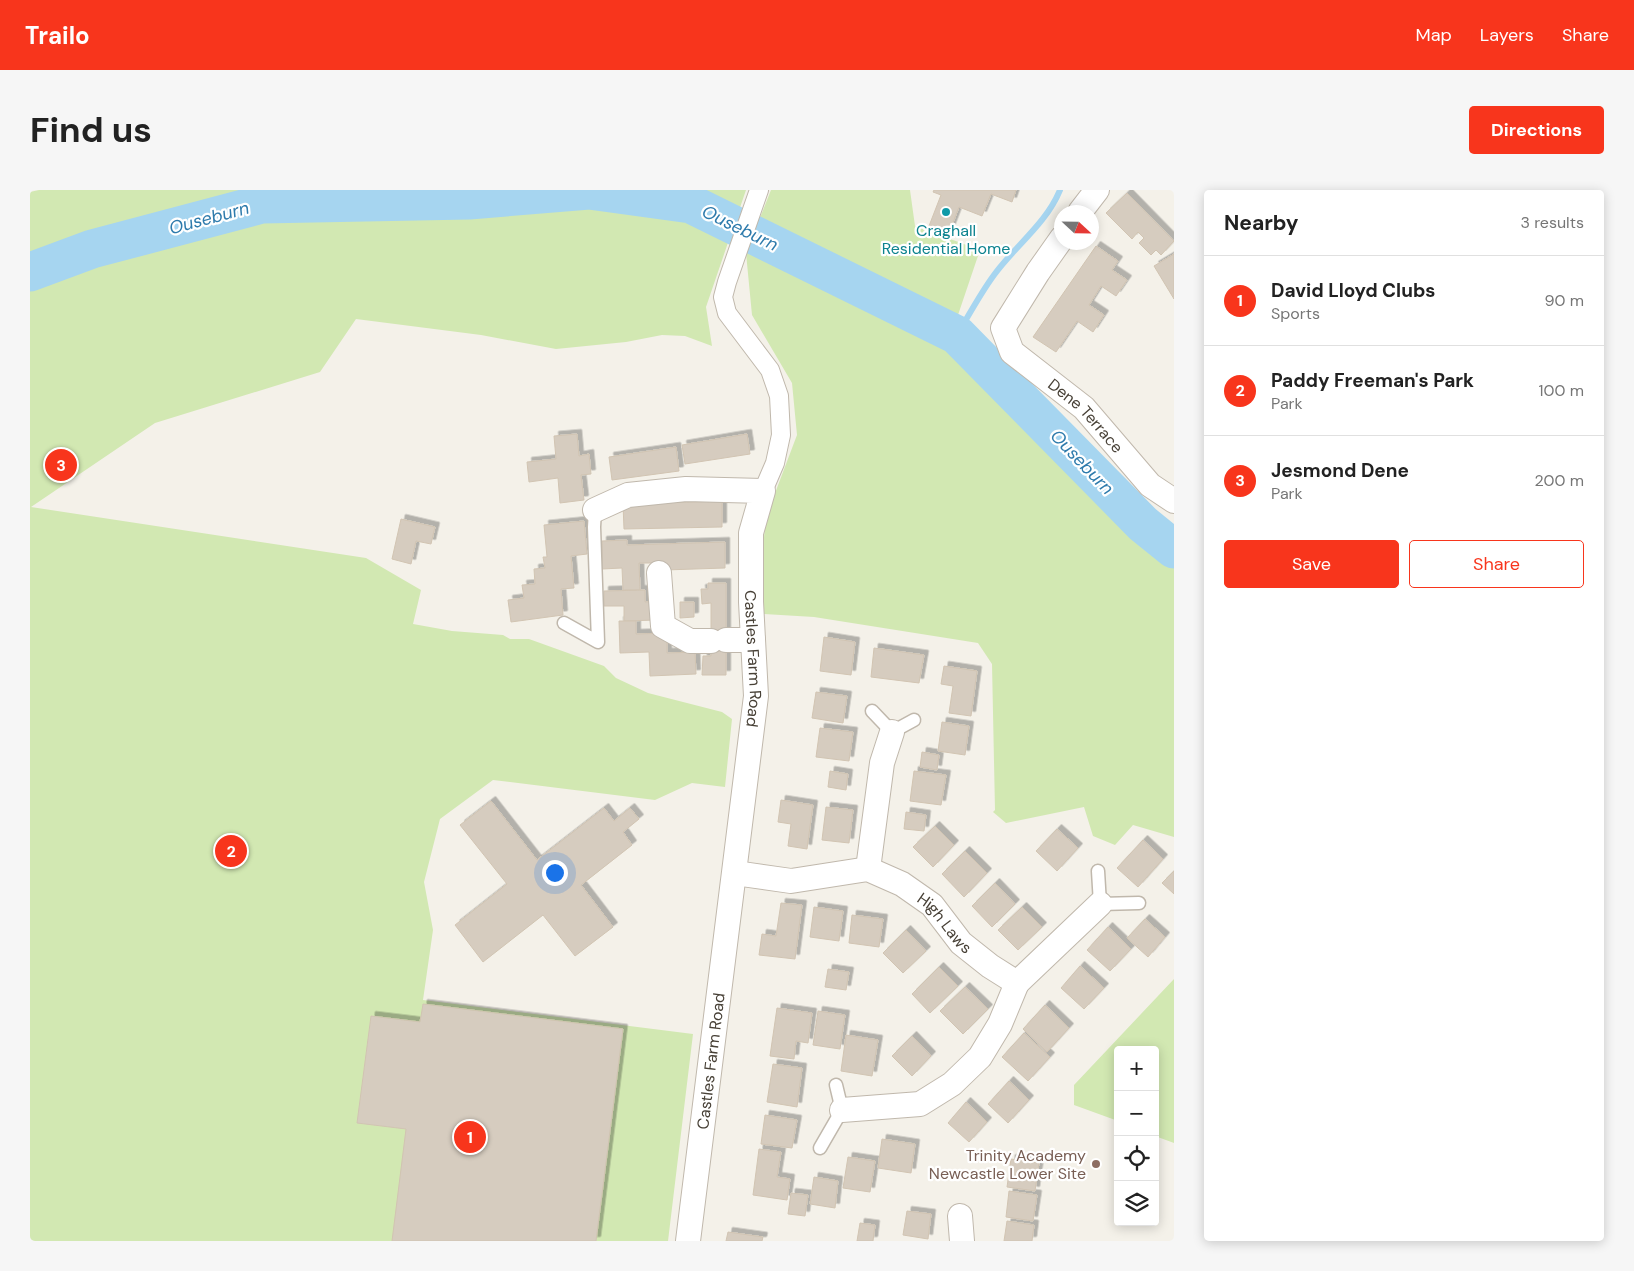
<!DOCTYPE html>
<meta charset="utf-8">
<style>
:root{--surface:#fff;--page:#f6f6f6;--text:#222;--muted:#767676;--line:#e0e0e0;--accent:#f8351c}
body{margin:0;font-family:"DM Sans",sans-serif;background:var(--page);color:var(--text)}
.controls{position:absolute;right:15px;bottom:15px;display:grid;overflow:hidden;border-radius:5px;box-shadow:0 2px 12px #0003}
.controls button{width:45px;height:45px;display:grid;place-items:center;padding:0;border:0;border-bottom:1px solid var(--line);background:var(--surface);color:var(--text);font:25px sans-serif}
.compass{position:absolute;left:1024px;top:15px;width:45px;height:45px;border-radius:50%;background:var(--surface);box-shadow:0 2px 12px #0003;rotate:112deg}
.you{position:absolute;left:524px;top:682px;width:18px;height:18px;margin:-12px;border:4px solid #fff;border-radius:50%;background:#1a73e8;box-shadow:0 0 0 8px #1a73e833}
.badge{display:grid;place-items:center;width:32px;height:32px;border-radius:50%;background:var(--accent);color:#fff;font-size:16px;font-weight:700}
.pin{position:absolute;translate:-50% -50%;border:2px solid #fff;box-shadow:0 1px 5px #0006}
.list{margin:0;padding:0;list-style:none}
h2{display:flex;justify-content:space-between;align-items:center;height:65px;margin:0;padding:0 20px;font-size:21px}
h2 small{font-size:16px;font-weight:400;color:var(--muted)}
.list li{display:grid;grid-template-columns:32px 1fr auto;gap:15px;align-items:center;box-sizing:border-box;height:90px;padding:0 20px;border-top:1px solid var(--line)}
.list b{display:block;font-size:19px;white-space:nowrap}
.list p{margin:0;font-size:16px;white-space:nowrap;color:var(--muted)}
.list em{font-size:16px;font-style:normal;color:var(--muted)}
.actions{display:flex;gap:10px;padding:15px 20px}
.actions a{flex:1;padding:11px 0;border:1px solid var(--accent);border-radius:5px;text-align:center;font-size:18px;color:var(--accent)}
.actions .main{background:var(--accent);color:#fff}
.icon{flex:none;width:28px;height:28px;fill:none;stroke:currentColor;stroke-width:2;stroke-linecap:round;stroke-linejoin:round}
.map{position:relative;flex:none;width:1144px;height:1051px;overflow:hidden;border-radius:5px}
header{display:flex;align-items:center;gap:30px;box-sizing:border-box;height:70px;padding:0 25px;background:var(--accent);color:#fff}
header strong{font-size:24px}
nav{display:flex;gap:28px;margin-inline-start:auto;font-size:18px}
.intro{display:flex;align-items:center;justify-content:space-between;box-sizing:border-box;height:120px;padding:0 30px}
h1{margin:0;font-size:35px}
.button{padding:12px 22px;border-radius:5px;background:var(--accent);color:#fff;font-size:18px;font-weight:700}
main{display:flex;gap:30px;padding:0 30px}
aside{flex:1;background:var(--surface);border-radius:5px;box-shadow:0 2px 12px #0003}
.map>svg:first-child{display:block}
.green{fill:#d2e8b2}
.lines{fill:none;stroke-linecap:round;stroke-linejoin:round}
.stream{stroke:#a6d5f0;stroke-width:6}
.river{stroke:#a6d5f0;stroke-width:39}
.building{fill:#d6ccbf;stroke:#d1c4b2;filter:url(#shadow)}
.service-casing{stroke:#c0b8ac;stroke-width:15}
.pedestrian-casing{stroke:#c0b8ac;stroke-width:20}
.minor-casing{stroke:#c0b8ac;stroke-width:26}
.service{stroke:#fff;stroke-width:12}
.pedestrian{stroke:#fff;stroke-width:18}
.minor{stroke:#fff;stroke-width:24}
.culture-dot{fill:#0f9aa8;stroke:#fff;stroke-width:2}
.education-dot{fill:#8d6e63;stroke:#fff;stroke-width:2}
.labels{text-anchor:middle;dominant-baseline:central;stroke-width:4.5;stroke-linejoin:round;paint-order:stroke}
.culture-label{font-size:16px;fill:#0d838f;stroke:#fff}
.street-label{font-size:16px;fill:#484137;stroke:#fff}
.education-label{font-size:16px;fill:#785e54;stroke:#fff;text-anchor:end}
.water-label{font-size:18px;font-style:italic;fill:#2e7bac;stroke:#fff}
</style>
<header>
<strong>Trailo</strong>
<nav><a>Map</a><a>Layers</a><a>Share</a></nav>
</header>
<div class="intro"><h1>Find us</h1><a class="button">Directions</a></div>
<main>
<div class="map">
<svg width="1144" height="1051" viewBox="0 0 1144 1051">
<defs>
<filter id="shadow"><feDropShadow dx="4.5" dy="-4.5" stdDeviation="0" flood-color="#0004"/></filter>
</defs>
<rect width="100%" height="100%" fill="#f4f1e9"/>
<g class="green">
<polygon points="9,0 716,0 676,117 682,156 655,146 632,145 596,152 526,159 451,145 326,129 290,182 125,233 1,317 336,368 391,400 383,434 422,441 473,445 480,449 499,449 574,476 586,488 618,503 692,522 702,529 695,597 662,593 625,610 463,590 410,629 394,692 403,740 393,810 663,844 638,1051 0,1051 0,2"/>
<polygon points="741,0 880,0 885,36 950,60 928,125 1039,245 1125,329 1144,340 1144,647 1103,635 1085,655 1063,646 1054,617 976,633 963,622 965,620 962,474 948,453 784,427 734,424 731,377 736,327 767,245 762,193 722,125 716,63"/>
<polygon points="1144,789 1144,953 1125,946 1125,860 1088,860 1088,931 1044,915 1044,895"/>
</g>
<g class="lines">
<path class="stream" d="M927 145C939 125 950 104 964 85 985 56 1016 34 1030 0"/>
<polyline class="river" points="0,82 62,59 232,14 439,10 559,0 661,14 927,145 1113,334 1144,359"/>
</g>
<g class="building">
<polygon points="904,0 986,0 982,12 961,4 952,26 929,17 919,43 899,36 911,5 903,2"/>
<polygon points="1097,3 1144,51 1131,65 1126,60 1121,65 1109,53 1114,48 1108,42 1102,49 1076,23"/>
<polygon points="1066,56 1088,71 1082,80 1097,90 1086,106 1071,96 1059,115 1074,125 1063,142 1047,131 1026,162 1003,147"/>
<polygon points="1144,64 1144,109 1124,76"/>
<polygon points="547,244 549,266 559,264 561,284 551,285 554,310 530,313 528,288 499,292 497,272 526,269 524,246"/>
<polygon points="717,244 720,264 655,274 652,255"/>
<polygon points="646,257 649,281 582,290 579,267"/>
<polygon points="692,311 692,337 594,339 593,314"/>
<polygon points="371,329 405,337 401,354 386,351 381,374 362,369"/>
<polygon points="554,331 557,364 541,366 544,398 531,399 533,425 481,432 478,410 494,408 492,395 505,394 504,379 515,378 513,367 517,367 514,335"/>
<polygon points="597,350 597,355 695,352 695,378 635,380 635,373 609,373 610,400 593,400 592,378 572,379 572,351"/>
<polygon points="678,393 696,393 696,485 672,485 673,466 681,466 681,413 672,414 671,399 678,399"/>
<polygon points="615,400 615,412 626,411 626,430 594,431 594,416 574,416 574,401"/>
<polygon points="650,412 664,412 664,427 650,428"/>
<polygon points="589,431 606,431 606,444 637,443 637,463 665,462 666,484 620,486 619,462 590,463"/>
<polygon points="794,447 825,452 821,485 790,481"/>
<polygon points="844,458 894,465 889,493 841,487"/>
<polygon points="914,476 947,481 941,526 919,523 923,496 911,494"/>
<polygon points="786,502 817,506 813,533 782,528"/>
<polygon points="912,532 939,536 935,565 908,561"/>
<polygon points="790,538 823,542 819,571 786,567"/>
<polygon points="892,562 909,565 907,580 890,577"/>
<polygon points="800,581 818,584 816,600 798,597"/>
<polygon points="884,581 916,585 911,615 880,611"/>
<polygon points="751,610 783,615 777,659 758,656 761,634 748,632"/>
<polygon points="461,611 507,670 574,618 584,631 600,618 609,629 593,642 602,655 551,695 583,737 545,766 513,725 453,772 425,735 477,694 430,635"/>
<polygon points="796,617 823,620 819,653 792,650"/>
<polygon points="876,622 896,625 894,641 874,639"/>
<polygon points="905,636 924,655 903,677 883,657"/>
<polygon points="1027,639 1048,658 1027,681 1006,661"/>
<polygon points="1113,650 1133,669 1108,697 1087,678"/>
<polygon points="935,661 957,683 934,707 912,684"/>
<polygon points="1144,681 1144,704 1132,693"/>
<polygon points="965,693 985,714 962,737 942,716"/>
<polygon points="751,713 772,715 765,769 729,765 732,744 746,746"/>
<polygon points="784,717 813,721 809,751 780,747"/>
<polygon points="992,717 1012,737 988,760 968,740"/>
<polygon points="822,725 853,729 849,757 819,753"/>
<polygon points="1115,729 1135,747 1118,767 1097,748"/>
<polygon points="1078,737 1101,759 1080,781 1057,760"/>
<polygon points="876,740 896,761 873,783 853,763"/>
<polygon points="1050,776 1074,798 1054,819 1031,798"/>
<polygon points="909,777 928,796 900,823 882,804"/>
<polygon points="798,779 819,782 816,800 795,797"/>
<polygon points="935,797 958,819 933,844 910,821"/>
<polygon points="393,814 593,839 566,1051 362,1051 376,939 327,933 341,826 390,832"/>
<polygon points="1015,815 1039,838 1017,862 993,839"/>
<polygon points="747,818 782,823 778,853 766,851 764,869 740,866"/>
<polygon points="788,821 815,825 810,859 783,855"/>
<polygon points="994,843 1020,867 998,891 972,867"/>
<polygon points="816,845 848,850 842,886 811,881"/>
<polygon points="882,846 901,866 882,886 862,866"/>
<polygon points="743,874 772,878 767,917 737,912"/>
<polygon points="979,891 999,910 978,933 958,914"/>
<polygon points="936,912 957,932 939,952 918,933"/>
<polygon points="735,925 767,930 762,958 731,954"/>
<polygon points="852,949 885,954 881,983 848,978"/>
<polygon points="729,959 751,962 747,987 760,989 757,1010 723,1005"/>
<polygon points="818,967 845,971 840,1002 813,998"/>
<polygon points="981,969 1009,973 1005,1001 977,997"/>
<polygon points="784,987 808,991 805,1018 780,1014"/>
<polygon points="979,1001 1007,1005 1003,1031 976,1027"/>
<polygon points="761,1003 778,1005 775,1026 758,1024"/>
<polygon points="877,1021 901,1024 898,1049 873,1045"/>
<polygon points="977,1031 1004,1035 1002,1051 974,1051"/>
<polygon points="830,1033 845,1035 843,1051 827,1051"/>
<polygon points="698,1042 733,1047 732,1051 696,1051"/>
</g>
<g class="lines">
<defs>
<g id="service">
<polyline points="534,433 568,452 564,337 565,320"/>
<polyline points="842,521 862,542 884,530"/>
<polyline points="1068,681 1070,714 1109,713"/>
<polyline points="790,958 812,920 806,895"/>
</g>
<polyline id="pedestrian" points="729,0 697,92 693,107 697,123 740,180 749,206 751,245 745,273 733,301"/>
<g id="minor">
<polyline points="1050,22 1067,0"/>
<path id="s1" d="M1032 48 1008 82 973 138 982 162 1054 218 1120 295 1144 311"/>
<path id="s2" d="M565 320 598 305 656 299 733 301 721 343V412L726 506 658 1051"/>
<polyline points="629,383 633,436 660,451 681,451"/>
<polyline points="696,450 723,450"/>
<polyline points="838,679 852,573 862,542"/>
<path id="s3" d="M705 683 761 691 838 679 872 694 902 715 931 753 960 776 987 793 970 834 950 867 922 894 890 914 812 920"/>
<polyline points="987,793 1070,714"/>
<polyline points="930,1026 932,1051"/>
</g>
</defs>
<use href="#service" class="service-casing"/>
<use href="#pedestrian" class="pedestrian-casing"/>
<use href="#minor" class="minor-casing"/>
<use href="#service" class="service"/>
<use href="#pedestrian" class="pedestrian"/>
<use href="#minor" class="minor"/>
</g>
<circle class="culture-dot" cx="916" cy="22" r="5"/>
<circle class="education-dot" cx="1066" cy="974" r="5"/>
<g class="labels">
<g class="culture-label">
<text x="916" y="40">Craghall<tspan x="916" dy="18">Residential Home</tspan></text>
</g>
<g class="street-label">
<text stroke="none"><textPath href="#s1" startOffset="231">Dene Terrace</textPath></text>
<text stroke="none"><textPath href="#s2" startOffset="341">Castles Farm Road</textPath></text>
<text stroke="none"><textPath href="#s3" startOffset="230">High Laws</textPath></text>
<text transform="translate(681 871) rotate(-83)">Castles Farm Road</text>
</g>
<g class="education-label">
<text x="1056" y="965">Trinity Academy<tspan x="1056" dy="18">Newcastle Lower Site</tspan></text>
</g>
<g class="water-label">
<text transform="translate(179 28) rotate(-15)">Ouseburn</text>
<text transform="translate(710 38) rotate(26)">Ouseburn</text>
<text transform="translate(1052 272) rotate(46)">Ouseburn</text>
</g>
</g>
</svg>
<div class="controls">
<button>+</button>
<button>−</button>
<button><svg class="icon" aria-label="locate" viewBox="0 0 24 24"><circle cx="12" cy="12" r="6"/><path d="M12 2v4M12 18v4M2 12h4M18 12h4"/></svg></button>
<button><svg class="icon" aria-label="layers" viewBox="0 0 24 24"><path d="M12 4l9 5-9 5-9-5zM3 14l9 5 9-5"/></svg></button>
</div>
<svg class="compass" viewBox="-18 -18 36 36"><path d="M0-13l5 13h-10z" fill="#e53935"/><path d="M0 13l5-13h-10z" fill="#767676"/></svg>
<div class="you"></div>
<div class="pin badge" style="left:440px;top:947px">1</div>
<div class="pin badge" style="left:201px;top:661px">2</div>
<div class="pin badge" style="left:31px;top:275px">3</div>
</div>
<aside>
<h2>Nearby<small>3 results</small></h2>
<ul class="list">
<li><span class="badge">1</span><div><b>David Lloyd Clubs</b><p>Sports</p></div><em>90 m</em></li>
<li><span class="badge">2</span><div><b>Paddy Freeman's Park</b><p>Park</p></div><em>100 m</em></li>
<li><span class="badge">3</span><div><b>Jesmond Dene</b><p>Park</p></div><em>200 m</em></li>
</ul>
<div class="actions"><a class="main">Save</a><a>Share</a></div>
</aside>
</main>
